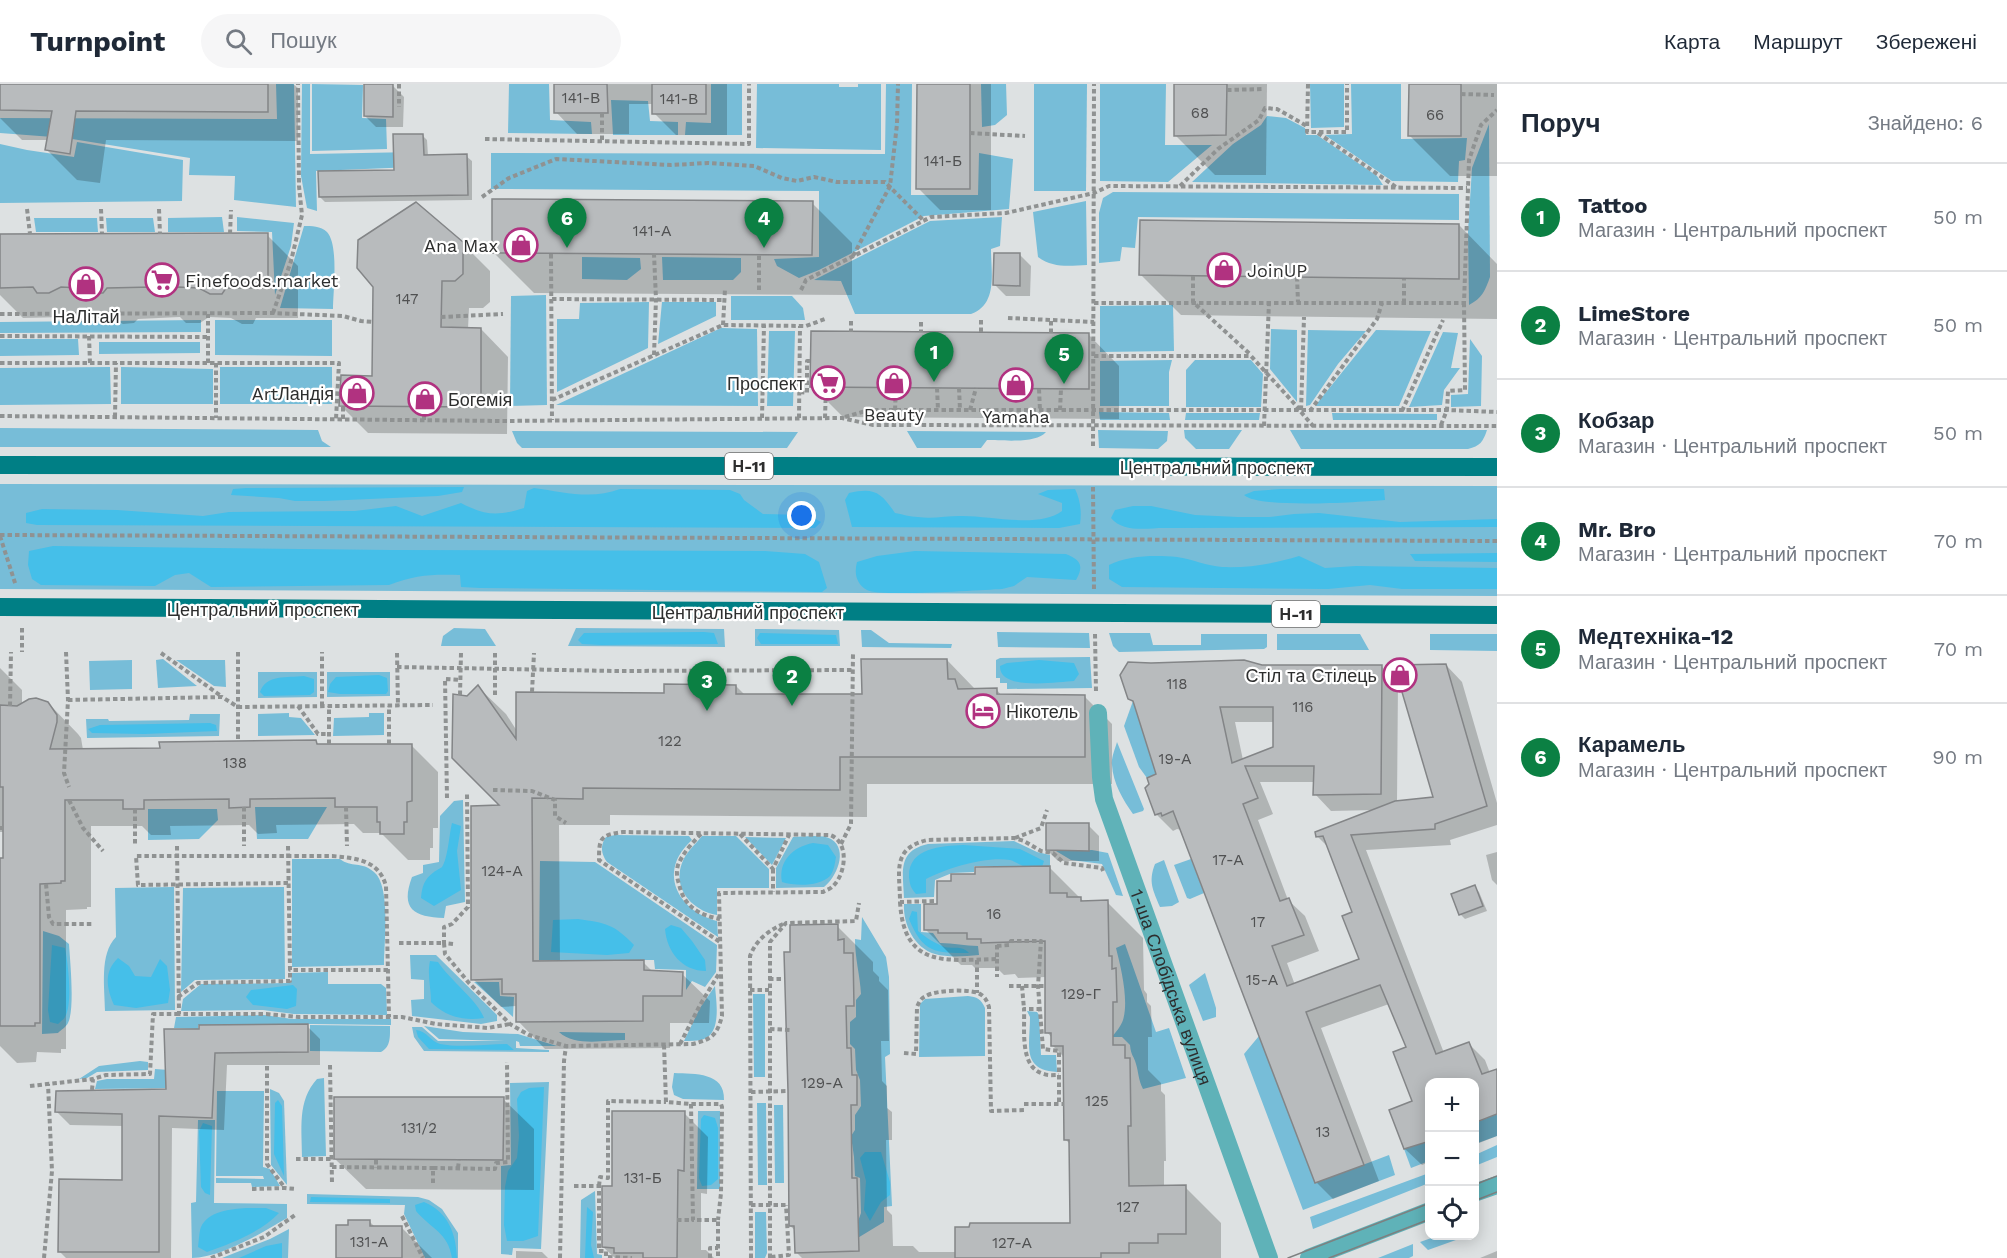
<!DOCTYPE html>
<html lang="uk">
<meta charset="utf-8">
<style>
:root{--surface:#fff;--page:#f6f6f7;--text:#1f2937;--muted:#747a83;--line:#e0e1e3;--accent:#0b8043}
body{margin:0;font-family:"Work Sans",sans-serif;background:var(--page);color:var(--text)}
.controls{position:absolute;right:18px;bottom:18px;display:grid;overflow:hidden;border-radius:12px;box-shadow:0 3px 15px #0003}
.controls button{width:54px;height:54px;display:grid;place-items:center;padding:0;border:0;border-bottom:2px solid var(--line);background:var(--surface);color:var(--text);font:30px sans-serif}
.you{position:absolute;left:802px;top:432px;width:21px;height:21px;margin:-15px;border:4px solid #fff;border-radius:50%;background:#1a73e8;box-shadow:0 0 0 9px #1a73e833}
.badge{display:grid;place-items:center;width:39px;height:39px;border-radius:50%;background:var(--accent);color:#fff;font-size:20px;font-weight:700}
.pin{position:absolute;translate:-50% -50px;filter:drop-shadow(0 2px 3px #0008)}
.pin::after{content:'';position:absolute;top:32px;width:21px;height:18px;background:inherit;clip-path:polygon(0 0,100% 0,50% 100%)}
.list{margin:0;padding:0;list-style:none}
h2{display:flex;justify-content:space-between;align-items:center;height:78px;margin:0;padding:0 24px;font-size:26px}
h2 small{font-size:20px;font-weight:400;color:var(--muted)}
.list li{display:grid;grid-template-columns:39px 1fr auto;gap:18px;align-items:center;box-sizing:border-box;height:108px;padding:0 24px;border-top:2px solid var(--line)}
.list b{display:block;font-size:22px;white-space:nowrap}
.list p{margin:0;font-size:20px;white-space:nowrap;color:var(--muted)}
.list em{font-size:20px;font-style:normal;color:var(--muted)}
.icon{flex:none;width:33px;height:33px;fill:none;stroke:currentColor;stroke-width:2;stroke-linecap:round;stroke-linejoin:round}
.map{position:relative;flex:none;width:1497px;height:1174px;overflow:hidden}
header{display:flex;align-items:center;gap:36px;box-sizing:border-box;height:84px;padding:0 30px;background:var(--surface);border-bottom:2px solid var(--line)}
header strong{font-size:28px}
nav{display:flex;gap:33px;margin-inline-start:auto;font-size:21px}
.search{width:420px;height:54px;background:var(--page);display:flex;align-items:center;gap:15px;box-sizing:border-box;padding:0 21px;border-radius:33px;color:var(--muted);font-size:22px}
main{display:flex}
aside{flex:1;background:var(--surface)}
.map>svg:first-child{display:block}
.green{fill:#77bdd8}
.forest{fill:#45bfe9}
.shadow{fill:#0003;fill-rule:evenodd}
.building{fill:#b8bbbd;stroke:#838587;stroke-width:1.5;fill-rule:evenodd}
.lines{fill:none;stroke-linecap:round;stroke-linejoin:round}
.path{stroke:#8f9292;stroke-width:4;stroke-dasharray:4.5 3;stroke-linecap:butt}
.minor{stroke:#5fb2b8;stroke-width:18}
.major{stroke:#007f85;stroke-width:18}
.tram{stroke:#7d8080;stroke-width:1.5}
.labels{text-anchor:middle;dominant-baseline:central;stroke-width:4.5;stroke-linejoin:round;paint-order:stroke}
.number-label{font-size:15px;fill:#505152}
.shield{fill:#fff;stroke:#6c6d6d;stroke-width:1.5}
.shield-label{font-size:16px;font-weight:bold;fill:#2d2e2e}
.poi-label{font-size:18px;fill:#2d2e2e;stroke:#fff;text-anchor:end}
.street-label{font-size:18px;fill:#2d2e2e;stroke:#fff}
</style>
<header>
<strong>Turnpoint</strong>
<div class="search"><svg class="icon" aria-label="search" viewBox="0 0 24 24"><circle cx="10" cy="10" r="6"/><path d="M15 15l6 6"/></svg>Пошук</div>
<nav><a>Карта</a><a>Маршрут</a><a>Збережені</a></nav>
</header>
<main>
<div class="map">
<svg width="1497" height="1174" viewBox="0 0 1497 1174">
<rect width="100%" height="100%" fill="#dde1e2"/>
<g class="green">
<polygon points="276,0 294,0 296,123 234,116 235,92 189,91 190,74 66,54 0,49 0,34 277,35"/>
<polygon points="302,0 310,0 310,70 415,68 414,83 316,87 317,127 307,124 301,92"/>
<polygon points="312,0 363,1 362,34 386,35 387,65 312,67"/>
<polygon points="509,0 549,0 550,36 591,38 592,50 508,49"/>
<polygon points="711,0 742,0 742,51 685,51 686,38 711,39"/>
<polygon points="757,0 839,0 839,3 858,3 858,0 881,0 881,66 756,64"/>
<polygon points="886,0 912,0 911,111 978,111 979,69 1013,75 1009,125 924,132 819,186 799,194 777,182 774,175 819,173 819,107 491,105 491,69 885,70"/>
<polygon points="981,0 1006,0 1007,31 995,41 982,43"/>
<polygon points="1034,0 1087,0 1086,107 1034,107"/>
<polygon points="1100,0 1166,0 1165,61 1212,61 1168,98 1100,97"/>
<polygon points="1310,0 1344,0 1344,43 1311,44"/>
<polygon points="1351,0 1401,0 1401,55 1467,54 1465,76 1459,77 1458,98 1392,97 1325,51 1352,50"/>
<polygon points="611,16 648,17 650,37 678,38 678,51 613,51"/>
<polygon points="1267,32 1286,34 1305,44 1306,51 1317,51 1377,92 1383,101 1192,98 1233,60 1261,41"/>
<path d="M1489 40 1490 193C1485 207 1482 214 1469 221L1468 147 1472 84Z"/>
<polygon points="77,58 183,76 182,117 0,119 0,60 27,66 74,73"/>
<polygon points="1113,108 1459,110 1459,136 1138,133 1135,164 1122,163 1120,177 1099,179 1099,129 1103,114"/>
<path d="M1086 117 1087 181C1068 182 1053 184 1038 173L1033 128Z"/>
<polygon points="222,133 224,148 168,148 168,134"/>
<polygon points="237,133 294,139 291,162 275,211 272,148 237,147"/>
<path d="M1002 133 1000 162 991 165C991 189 998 220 971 230H855L841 197 814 196 930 137Z"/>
<polygon points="34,134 97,134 98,148 36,148"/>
<polygon points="106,134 153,134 155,148 107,148"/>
<path d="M304 142C311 142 321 142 327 148 339 161 333 208 333 225L280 224Z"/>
<polygon points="582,173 640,174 641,185 627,196 582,195"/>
<polygon points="662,173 741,174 741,188 733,196 663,196"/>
<polygon points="546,211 547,321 510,322 511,212"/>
<polygon points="731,212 792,212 803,224 805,236 731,236"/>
<polygon points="649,218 648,264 557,308 557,235 579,235 580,219"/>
<polygon points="662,218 716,218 716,232 658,260"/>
<polygon points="1173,221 1174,267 1100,268 1100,222"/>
<polygon points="201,236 201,248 0,249 0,238"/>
<polygon points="215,236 332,236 332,272 215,271"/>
<polygon points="721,244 757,245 758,322 556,321"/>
<polygon points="1271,245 1297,246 1297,318 1270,285"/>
<polygon points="1308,246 1366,247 1338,280 1310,321 1306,322"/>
<polygon points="1376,246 1431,247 1399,322 1315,322"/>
<polygon points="769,247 795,247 793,322 767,322"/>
<polygon points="1443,248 1458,249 1451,284 1460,284 1444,306 1442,321 1409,323"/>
<polygon points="0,255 78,255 79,271 0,272"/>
<polygon points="1470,255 1482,272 1481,322 1451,323 1451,311 1468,310"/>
<polygon points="99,258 200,258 200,269 99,270"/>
<polygon points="1172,276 1169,288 1169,322 1100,322 1100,277"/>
<polygon points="1195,276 1251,276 1263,290 1261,323 1186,323 1186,286"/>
<polygon points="110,283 111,320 0,321 0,284"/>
<polygon points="121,283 213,285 213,320 121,320"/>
<rect x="220" y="283" width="112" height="37"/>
<polygon points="1099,328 1169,329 1170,336 1100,336"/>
<polygon points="1186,329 1260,329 1259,336 1185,336"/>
<polygon points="1332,329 1437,330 1437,336 1333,336"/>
<polygon points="0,344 318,346 322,357 331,363 0,363"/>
<polygon points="1098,346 1168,347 1167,357 1158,365 1099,364"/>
<polygon points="1184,346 1242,346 1229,365 1196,365 1185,354"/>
<path d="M1290 346H1487C1483 358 1480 362 1468 365H1301Z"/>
<polygon points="512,347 798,348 787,364 522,364 517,359"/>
<path d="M907 347 1046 348C1036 360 1002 356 987 356L981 364H917Z"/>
<polygon points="0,400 1497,402 1497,512 0,505"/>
<polygon points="454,544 485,545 496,562 441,562 443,552"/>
<polygon points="576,544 724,545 725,563 568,562"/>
<polygon points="755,545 839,546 840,562 755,562"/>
<polygon points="861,546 871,546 889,559 952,560 951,564 862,563"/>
<polygon points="997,548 1089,549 1090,564 998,563"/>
<polygon points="1109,549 1150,549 1153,561 1201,561 1201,550 1267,550 1267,563 1264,565 1119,568 1113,562"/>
<polygon points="1277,550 1360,550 1369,566 1277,566"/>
<polygon points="1430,550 1497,550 1497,567 1430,566"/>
<polygon points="1090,573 1092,604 1007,605 1007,599 1000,599 1000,594 996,594 996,576 1000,574"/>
<polygon points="163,575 197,602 158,604 156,576"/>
<polygon points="132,576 132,605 90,606 89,577"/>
<polygon points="176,576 225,576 226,603 214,602"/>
<polygon points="258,588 317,588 317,613 258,614"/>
<polygon points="327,588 390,588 390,612 327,613"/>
<polygon points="1133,617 1157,689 1147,694 1139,683 1124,642"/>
<polygon points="289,629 289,633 301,634 315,651 258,652 258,630"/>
<polygon points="369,629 384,629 384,651 333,652 334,634 369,633"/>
<polygon points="190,630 220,630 219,652 87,654 86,635 108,635 109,637 189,636"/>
<path d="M1117 658 1144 725 1143 727 1133 730C1123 716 1113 699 1112 681 1111 674 1115 665 1117 658Z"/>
<path d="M463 716 465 818 446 822 444 834C414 833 400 825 412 793L423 789V781L439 778 440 732 454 717Z"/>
<polygon points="255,723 327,723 308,755 257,755"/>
<polygon points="148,725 217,725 218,736 199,755 148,756"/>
<path d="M615 751 689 752 692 756C657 787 677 826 717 837L718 853 607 778C601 770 600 761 606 753Z"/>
<path d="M702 752H736L769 785V804H717V831C693 827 672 805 682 779 686 768 695 761 702 752Z"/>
<polygon points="745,753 786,754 772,781"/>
<path d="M793 753C803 753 822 750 831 755 849 766 836 794 824 803L776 804V784Z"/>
<path d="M1014 757 1037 768 1050 771V792L1013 788 1012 782H974V788L952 789 935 796 934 813 904 814C903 788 897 767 928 760Z"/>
<polygon points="1092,766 1108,769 1123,812 1116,811 1102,780 1071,776 1056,767"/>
<path d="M292 775H340C351 784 362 777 374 788 391 802 384 859 384 881L292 883Z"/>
<polygon points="1191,775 1204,809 1190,815 1187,814 1174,781"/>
<path d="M1164 776 1179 818 1172 822 1160 823C1153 806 1148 798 1155 780Z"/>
<polygon points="540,777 595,778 717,861 716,888 705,903 692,897 686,906 686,886 655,885 654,876 539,876"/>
<path d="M174 803 175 926 105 927C105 905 99 870 116 853L115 804Z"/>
<polygon points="284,803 285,895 195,896 181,908 183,804"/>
<path d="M904 820H921V848L933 849 940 859C954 859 965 862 978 862L979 871C965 872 949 874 935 870 914 864 903 840 904 820Z"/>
<path d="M862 833 886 873 889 893 890 970 885 973 892 1122 884 1123V1138L856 1155 857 1140 861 1129 860 1094 855 1092 854 1073 851 1052 855 1046V1031L861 1022 860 996 856 986 855 965 850 960V938L856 933V916L861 910C860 891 855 875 855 855L861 856Z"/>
<path d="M43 847 59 852 69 860C70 876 75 925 68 939 66 943 61 946 58 949L42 950Z"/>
<path d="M1125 860 1156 948 1169 944 1186 994 1143 1005C1138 995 1139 990 1136 980 1134 972 1131 972 1130 961L1122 953H1112C1116 948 1121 942 1123 936 1129 916 1121 884 1116 864Z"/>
<polygon points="410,871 436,871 497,931 497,937 481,940 412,932 411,916 424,915 424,896 411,895"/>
<polygon points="328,888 328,900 381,900 386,904 387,931 294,930 263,926 181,927 183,915 201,900 291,899 292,889"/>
<polygon points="1205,889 1216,924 1216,933 1203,937 1189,901"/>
<polygon points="474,898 499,898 500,912 514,913 513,933"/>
<path d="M715 902C716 916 722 948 704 955 698 957 690 957 684 957L700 924Z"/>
<polygon points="753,910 765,910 765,993 754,993"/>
<path d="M968 912C977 913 981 915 985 924V972L919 973 920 920 925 915Z"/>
<path d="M1027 927 1037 928 1039 931 1041 971H1056L1057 988C1021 986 1030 961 1030 933Z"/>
<polygon points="264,931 292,935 391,935 391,941 312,940 198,941 198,945 174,944 176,933"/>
<path d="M310 941 390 942C390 952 391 963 381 968L310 967Z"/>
<polygon points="424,942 463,948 518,950 557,962 520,962 519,958 516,957 516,964 549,966 549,968 424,967 414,953 412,943 422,943 438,957 505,957 439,955"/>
<path d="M559 948 625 949V956C605 956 575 963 559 948Z"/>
<polygon points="1259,952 1315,1099 1389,1071 1395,1091 1303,1126 1244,970"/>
<polygon points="140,977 148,978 148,986 97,988 87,994 79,995 99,982"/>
<polygon points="155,985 197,988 178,1004 95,1005 97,997 107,995 154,995"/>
<path d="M674 989C695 990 725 988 724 1016L683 1015 674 1011 672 1003Z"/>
<path d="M324 994 326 1072 302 1073C302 1045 297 1017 317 995Z"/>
<polygon points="549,998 541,1165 513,1164 512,1171 501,1170 501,1082 511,1081 510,999"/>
<polygon points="270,1005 279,1009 284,1017 287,1101 271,1081"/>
<polygon points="217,1007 264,1007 263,1083 270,1085 280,1102 252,1103 251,1099 216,1099 216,1094 264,1095 263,1092 216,1092"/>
<polygon points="757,1019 766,1019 767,1101 758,1101"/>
<polygon points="774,1021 783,1021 784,1099 775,1099"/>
<polygon points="698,1027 720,1027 720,1105 697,1105"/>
<polygon points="1497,1030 1497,1052 1475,1060 1475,1039"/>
<path d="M198 1036H215L214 1119 287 1120V1134C262 1149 220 1174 192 1174V1171L191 1119 196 1118Z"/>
<polygon points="1429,1056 1429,1077 1411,1084 1404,1065"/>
<polygon points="1497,1061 1497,1073 1475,1082 1475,1071"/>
<polygon points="1429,1089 1429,1099 1313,1145 1310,1133"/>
<polygon points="595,1107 597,1170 602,1171 602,1174 580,1174 581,1116"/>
<polygon points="307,1110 418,1113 429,1116 442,1125 458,1149 458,1174 425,1174 404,1130 405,1121 307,1120"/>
<polygon points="755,1128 766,1128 767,1169 765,1174 755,1174"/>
<polygon points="289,1145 288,1174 222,1174 270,1155"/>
<polygon points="1437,1152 1467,1152 1428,1166 1420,1158"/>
<polygon points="1413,1160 1413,1172 1409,1174 1378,1174"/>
</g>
<g class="forest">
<polygon points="464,403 462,408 438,412 324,417 295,417 279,414 231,411 233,405 246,404"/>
<path d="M534 404C563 408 592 416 620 405L730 406 740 410 744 416 763 430 808 431 821 438 815 444 37 441 26 439V429L42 425 117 426 203 432 229 428 355 427 396 422 422 432 461 419C486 432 498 432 524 424L527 407Z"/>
<path d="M1075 405C1080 415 1082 428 1080 440L1059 444 852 443 845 416 849 409C874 403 881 408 895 429 902 430 910 433 918 433 932 435 946 432 960 432 989 431 1038 445 1062 427V419L1038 410 1048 406Z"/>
<path d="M1281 405H1384L1385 416C1361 418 1259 425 1244 411L1254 407Z"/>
<path d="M1133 422H1151L1195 431 1238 433H1269L1294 430 1319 429 1400 438 1497 435V443L1164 444C1147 444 1123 449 1111 434L1115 426Z"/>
<path d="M53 462 391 466 765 467 805 470 819 478 827 504 822 508 480 504 461 503 460 491C432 490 415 491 389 501L211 503 189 489 175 491 155 502 41 501 32 495 28 481 29 467Z"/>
<path d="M915 467 1066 470C1081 476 1084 482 1076 496L1027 493 1014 502 1002 505C981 506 878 513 867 506 856 500 854 489 857 478L877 472Z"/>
<polygon points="1497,469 1497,478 1415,477 1410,470"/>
<path d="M1299 472 1325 484 1356 482 1497 484V505H1402L1370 501 1328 505 1122 503 1109 495V481C1128 471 1156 471 1177 473 1192 475 1207 482 1222 483 1249 484 1273 480 1299 472Z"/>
<polygon points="704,548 714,549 718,560 601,561 582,560 578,556 584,549"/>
<polygon points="760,549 836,551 838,560 761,560 757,554"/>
<path d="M1039 576 1074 579 1079 590 1074 597C1057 598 999 607 1000 582L1007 579Z"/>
<polygon points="379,591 387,594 388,607 386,610 340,610 328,608 330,600 336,593"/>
<path d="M304 592 314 595V608L310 611 264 612 260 608C266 590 287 594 304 592Z"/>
<polygon points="210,639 216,641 217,647 144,650 92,649 88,645 100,641"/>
<path d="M452 739 461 742 457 767 461 806 434 822 421 814C422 803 424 795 434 788 435 787 441 784 442 783 448 774 449 751 452 739Z"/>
<path d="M813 759 828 761 836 773C835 779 834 787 830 792 819 803 795 802 782 798 778 777 793 763 813 759Z"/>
<path d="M963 761 1020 765 1044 777 1041 786C1035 785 1029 784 1023 782 1018 780 1014 777 1010 776 986 772 947 784 926 795V809L916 810C911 804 910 802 909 793 908 764 941 762 963 761Z"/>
<path d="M912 827 917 828 918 847C925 853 936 860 945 863 954 865 962 861 969 869 935 869 923 869 909 835Z"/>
<path d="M578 835C606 839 614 840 634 861L629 869 607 871 551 868 553 836Z"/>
<path d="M671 841 681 844 692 857 705 876 706 887C682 887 667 868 665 845Z"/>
<path d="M52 861 65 864C68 879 73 919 65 933 65 934 59 939 58 940L50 938 48 926Z"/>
<path d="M118 874 129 882 135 892 151 893 160 875 167 882 170 906 168 919 136 924 114 921C107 905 103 888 118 874Z"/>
<path d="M430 877 438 878C450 896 478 917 484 934 464 937 446 933 431 918 431 903 427 891 430 877Z"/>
<polygon points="293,901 297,905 296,922 287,925 253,921 246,913 251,906"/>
<path d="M416 946C427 947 430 957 440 960 461 964 486 960 507 960L514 966 429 965 418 953Z"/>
<polygon points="544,1003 538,1152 523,1157 507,1157 504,1141 505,1103 508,1087 517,1074 519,1052 517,1015 521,1008 529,1004"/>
<polygon points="278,1016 282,1022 284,1092 274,1070 275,1019"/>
<polygon points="704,1031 715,1034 718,1044 718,1095 711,1101 702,1102 699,1094 701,1035"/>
<polygon points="203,1039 212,1042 210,1111 205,1109 201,1103 199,1047"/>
<polygon points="865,1068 881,1068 890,1098 890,1111 881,1118 870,1137 864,1126 866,1097 860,1074"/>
<polygon points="311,1113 390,1115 390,1119 310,1118"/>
<path d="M424 1118C448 1128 456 1149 457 1174H452C448 1148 431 1145 416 1127L415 1121Z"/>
<polygon points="587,1123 593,1128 591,1161 594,1174 585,1174"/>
<path d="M246 1124H266L279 1129C261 1148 232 1159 207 1168L198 1163C199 1157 199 1148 201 1143 208 1127 231 1125 246 1124Z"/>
<polygon points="282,1159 282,1174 239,1174 266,1162"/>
</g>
<g class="shadow">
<polygon points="0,0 293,0 298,4 298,57 106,56 100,99 77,96 47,66 49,56 22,56 0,34"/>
<polygon points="556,0 727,0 727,51 676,51 654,29 654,20 629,20 629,50 577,50 556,28"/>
<polygon points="918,0 991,0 991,126 940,126 918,104"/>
<polygon points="1175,0 1267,0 1266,91 1215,91 1175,51"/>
<polygon points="1410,0 1497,0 1497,92 1450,92 1410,52"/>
<polygon points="393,2 404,13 403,43 376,43 365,32"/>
<polygon points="422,51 427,56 428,72 466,72 472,77 472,116 325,118 320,113 396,88"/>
<polygon points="812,119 852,159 852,211 534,209 494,169"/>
<polygon points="1459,141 1497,180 1497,235 1181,231 1141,191"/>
<polygon points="0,151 267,151 298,182 298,234 256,234 253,240 242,240 231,234 209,233 200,239 186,239 180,233 138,235 134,239 123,240 112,234 92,234 80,239 70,239 64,233 23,234 0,211"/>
<polygon points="462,159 490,187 490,218 483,224 469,224 468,245 481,245 508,273 507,350 368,349 341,322 373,293"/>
<polygon points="1020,171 1031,182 1030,212 1006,212 995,201"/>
<polygon points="1089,251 1119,282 1119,335 843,333 812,302"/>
<polygon points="947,576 974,604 974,606 997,606 1002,612 1084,612 1112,640 1112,700 867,700 867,733 610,731 610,741 559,741 560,879 643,878 653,888 682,890 710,917 709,939 670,939 670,964 545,965 518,937 516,922 501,923 473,895 503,723 468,613 478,603 506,630 517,647 665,610 736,602 745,611 863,612"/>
<path d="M1446 581 1462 598 1497 719V741L1450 756 1451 761 1366 766 1444 969 1469 960 1485 976 1490 989 1497 986V1052L1474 1061V998H1430V1078L1422 1081 1405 1065 1414 1018 1408 964 1389 920 1321 944 1379 1097 1333 1115 1316 1098 1182 746 1177 745 1173 747 1156 730 1158 690 1136 621 1129 614 1261 582 1382 583 1398 599 1397 719 1435 714ZM1235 638H1275L1274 664 1243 676ZM1260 698H1315V710L1331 727 1375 726 1317 752 1330 765 1354 829 1361 876 1295 901 1287 879 1319 867 1305 832 1288 816 1258 736 1273 730Z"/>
<polygon points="0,584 22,606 22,620 51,622 78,650 81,654 83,666 161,666 316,658 319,661 411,661 438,688 438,744 433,744 433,764 430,764 430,776 408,776 381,749 363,749 354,740 276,741 277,749 258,750 249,741 170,742 171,751 151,751 142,742 91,742 91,823 87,823 87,825 66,826 66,965 61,965 61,969 37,968 36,978 17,979 0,962 0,800 5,775 5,748 0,748"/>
<polygon points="1088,741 1099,752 1099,777 1058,777 1047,766"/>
<polygon points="1497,768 1497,801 1492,796 1486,771"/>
<polygon points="1049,783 1084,818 1107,818 1143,854 1144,906 1147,910 1147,918 1151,922 1152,953 1148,953 1148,986 1161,999 1161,1007 1165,1011 1166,1077 1164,1077 1164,1103 1185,1103 1221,1139 1221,1174 802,1174 796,1168 796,1147 790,1142 792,869 837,842 873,878 873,887 879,893 879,897 888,906 889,957 881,957 882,997 887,1002 887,1024 892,1028 892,1056 886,1056 887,1126 892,1131 893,1162 913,1162 919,1168 956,1168 1071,1141 1071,1061 1066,1056 1065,974 1052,961 1052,954 1047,948 1046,893 1018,894 1015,890 1004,891 997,884 975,884 972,881 961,881 925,845 952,798 976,792"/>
<polygon points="1474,803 1479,808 1487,827 1465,835 1460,830"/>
<polygon points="307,942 320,955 320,981 227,981 224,1046 172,1044 171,1174 66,1174 59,1167 123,1098 123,1042 70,1041 57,1028 167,1007 166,947"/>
<polygon points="503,1015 534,1045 534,1106 366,1105 335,1075"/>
<polygon points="684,1029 708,1053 707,1110 701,1109 701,1166 706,1166 714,1174 615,1174 603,1163 613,1103"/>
<polygon points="370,1138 376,1144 402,1144 432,1174 338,1174"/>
<polygon points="516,1167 542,1168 548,1174 516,1174"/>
<polygon points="1497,1167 1497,1174 1474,1174 1480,1174"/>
</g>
<g class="building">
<polygon points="0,0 268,0 268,28 76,27 70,70 45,66 52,27 0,26"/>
<polygon points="364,0 393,0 393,33 364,32"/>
<polygon points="554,0 607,0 608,29 554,29"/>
<rect x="652" y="0" width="54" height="30"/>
<polygon points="917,0 970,0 970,105 916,105"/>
<polygon points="1174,0 1227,0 1226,51 1174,52"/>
<polygon points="1409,0 1461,0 1461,52 1408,52"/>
<polygon points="393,50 423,50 424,71 467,70 468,111 319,113 318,87 394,86"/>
<polygon points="492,115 813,117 812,171 492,169"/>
<polygon points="416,118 463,158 463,190 455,197 442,197 441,243 481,244 481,323 339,322 341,291 372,292 373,203 357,184 358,156"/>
<polygon points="1140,136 1459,140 1459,195 1139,191"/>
<polygon points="268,149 268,204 226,204 222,210 210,210 199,204 178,203 169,209 153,209 152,203 107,204 103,209 91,209 81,204 61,203 49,209 37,209 33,203 0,204 0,150"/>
<polygon points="994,169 1020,169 1020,202 993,201"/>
<polygon points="811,247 1089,249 1089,305 810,303"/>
<polygon points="861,575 947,575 948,595 955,595 958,605 997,604 997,610 1085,611 1085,673 840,673 840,706 583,704 583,715 532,714 533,877 644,876 644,886 683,888 682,912 643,912 643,937 516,938 516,910 502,910 502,895 471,896 471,722 499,721 452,674 453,610 467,612 478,601 516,655 516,608 664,609 664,600 736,601 736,610 862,610"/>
<path d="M1244 576 1262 581H1382L1381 710 1313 711 1314 682H1245L1258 714 1243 720 1280 817 1289 814 1304 851 1272 862 1287 902 1359 875 1342 832 1352 828 1323 752 1316 753 1315 748 1395 717 1433 713 1394 581 1446 580 1487 722 1435 740V745L1351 751 1436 970 1469 958 1482 990 1497 985V1030L1474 1039V999H1430V1057L1404 1065 1389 1026 1412 1017 1393 968 1406 963 1380 901 1306 928 1364 1081 1315 1099 1173 727 1162 732 1161 729 1155 731 1145 704 1149 700 1147 694 1156 690 1133 617 1128 615 1120 591 1128 578 1151 579ZM1220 623H1273V663L1232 679Z"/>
<polygon points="36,614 48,618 57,631 57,638 50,665 160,664 159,658 316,656 317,660 412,660 412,717 407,718 407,738 404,738 404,750 380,750 380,738 377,738 377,723 335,723 335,714 250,715 250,723 229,724 229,715 144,716 144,725 123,725 123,716 65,716 65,797 61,797 61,799 40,800 40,939 35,939 35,942 0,942 0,774 3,774 3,703 0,703 0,621 17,622 29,615"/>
<polygon points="1046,739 1089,739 1089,767 1046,766"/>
<polygon points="1050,782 1050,809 1067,809 1067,813 1081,813 1081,817 1108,816 1109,872 1112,872 1112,885 1116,884 1117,918 1113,918 1113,961 1125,961 1125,974 1130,974 1131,1042 1128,1042 1129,1102 1186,1101 1186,1150 1158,1150 1158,1159 1129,1159 1129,1169 1101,1169 1101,1174 955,1174 955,1143 969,1143 970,1139 1070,1139 1069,1056 1064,1056 1063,962 1051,962 1051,949 1045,949 1045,857 981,859 981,855 967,855 967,849 938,849 938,846 924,846 924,820 937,820 937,797 951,797 951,790 975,790 975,783"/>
<polygon points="1475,801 1483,822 1459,831 1451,810"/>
<polygon points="838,840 838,856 844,855 844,869 853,869 854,922 846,922 847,964 851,964 852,991 857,991 857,1021 851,1021 852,1094 857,1094 859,1167 795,1169 794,1142 789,1142 788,1007 784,868 790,868 790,841"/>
<polygon points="308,940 308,968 215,969 212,1034 159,1032 159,1168 58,1168 59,1095 122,1096 122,1030 55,1028 56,1007 166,1005 164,945 199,945 199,941"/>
<polygon points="334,1013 504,1013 503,1076 334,1075"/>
<polygon points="612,1027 685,1027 684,1087 678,1086 677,1174 643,1174 643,1169 614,1169 614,1164 602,1163 602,1102 612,1102"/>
<polygon points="348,1136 370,1136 370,1142 402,1142 402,1174 336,1174 336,1141 348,1141"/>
</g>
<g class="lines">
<g class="path">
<polyline points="399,0 399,23"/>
<polyline points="1308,0 1307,48 1347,48 1347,0"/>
<polyline points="1227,6 1264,5"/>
<polyline points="1461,10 1494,11"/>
<polyline points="602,29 602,57"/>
<polyline points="970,49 1025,52"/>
<polyline points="1318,49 1396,103"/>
<polyline points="485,55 749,60 749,0"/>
<polyline points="1180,102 1218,65 1259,36 1265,24 1277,25 1307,42"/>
<polyline points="482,113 509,94 556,75 671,81 708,79 754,82 782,94 797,97 814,93 837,98 885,98 924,137"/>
<polyline points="27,125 30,150"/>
<polyline points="101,125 102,149"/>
<polyline points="159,125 160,150"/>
<polyline points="230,150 231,126"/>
<polyline points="551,170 552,336"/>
<polyline points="853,172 890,102 897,40 898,0"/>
<polyline points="1193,192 1193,218 1251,271"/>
<polyline points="1297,193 1298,218"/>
<polyline points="759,206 759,171"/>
<polyline points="801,206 806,196 931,133 1006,129 1094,109 1109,102 1467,104"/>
<polyline points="552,215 724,216"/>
<polyline points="1094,219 1464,219 1469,76 1481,41 1497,26"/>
<polyline points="1404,219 1404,195"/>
<polyline points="273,229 291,177 302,131 299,102 298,0"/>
<polyline points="0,230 273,229 343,232 361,237 373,238"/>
<polyline points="441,233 503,230"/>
<polyline points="1008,234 1094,238"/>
<polyline points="981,236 981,249"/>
<polyline points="851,237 851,248"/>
<polyline points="921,238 921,248"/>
<polyline points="723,241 725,205"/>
<polyline points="1051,249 1051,235"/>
<polyline points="0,252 208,253"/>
<polyline points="89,252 90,279"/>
<polyline points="654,271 656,215 654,170"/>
<polyline points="1094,272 1251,272 1301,327 1304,233"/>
<polyline points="0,279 339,279 336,335"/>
<polyline points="208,279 208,230"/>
<polyline points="216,279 216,334"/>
<polyline points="937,304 938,326"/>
<polyline points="959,304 960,326"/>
<polyline points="1039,305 1040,326"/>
<polyline points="800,308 807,309 807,277 811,277"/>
<polyline points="552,316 723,241 806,242 825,235"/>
<polyline points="895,326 896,304"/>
<polyline points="970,326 976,304"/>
<polyline points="1060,326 1061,305"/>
<polyline points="1310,327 1377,235 1382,219"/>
<polyline points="1402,327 1443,236"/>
<polyline points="1301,328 1313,342"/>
<polyline points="0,332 503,337 842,334 873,341 1497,342"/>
<polyline points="115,333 116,279"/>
<polyline points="845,333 869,326 1447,326 1497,328"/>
<polyline points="762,334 764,241"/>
<polyline points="799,334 800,242"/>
<polyline points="825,334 826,303"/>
<polyline points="343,335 343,322"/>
<polyline points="424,336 424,323"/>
<polyline points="1441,341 1447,326 1448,307 1465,306 1464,219"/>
<polyline points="1264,342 1269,218"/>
<polyline points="1093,362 1094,0"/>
<polyline points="1093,403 1094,506"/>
<polyline points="0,451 1497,457"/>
<polyline points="0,452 16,502"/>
<polyline points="22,544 22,568"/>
<polyline points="1095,550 1096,608"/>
<polyline points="66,568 68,616 64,689 69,703"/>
<polyline points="238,568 238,657"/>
<polyline points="161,569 221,612"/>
<polyline points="397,569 398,622"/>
<polyline points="495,569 495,611"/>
<polyline points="397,583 616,587 853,586"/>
<polyline points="532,608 534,569"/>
<polyline points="460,611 461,569"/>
<polyline points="68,616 222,613 238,623 433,621"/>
<polyline points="10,622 11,568"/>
<polyline points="298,622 318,650 329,650"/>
<polyline points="322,622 322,568"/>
<polyline points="329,660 329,622"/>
<polyline points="389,660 389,622"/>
<polyline points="493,706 532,707 555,716 555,732 566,739"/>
<polyline points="447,714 445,595 460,596"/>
<polyline points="69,716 83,744 103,767"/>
<polyline points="244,723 244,762"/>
<polyline points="346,723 347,762"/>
<polyline points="135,725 135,762"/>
<polyline points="0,744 3,744"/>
<path d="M701 750C692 759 683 769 678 781 676 788 677 794 679 800 684 823 699 831 720 835"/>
<polyline points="740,750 773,785 789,751"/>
<polyline points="1015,754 1041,744 1047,726"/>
<polyline points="841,760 851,740 853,569"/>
<polyline points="177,762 179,930 266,930 299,933 402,933 436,940 488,944 510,940"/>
<polyline points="288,762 290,886 388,886"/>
<polyline points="773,785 773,808"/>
<path d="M288 799 138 801 136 772H332C356 774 379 776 386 802L389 933"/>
<polyline points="46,800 49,833 53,840 94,840"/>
<path d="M934 817 900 818C900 788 891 765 927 756L1014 754 1024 757 1041 767 1053 769 1064 779 1102 784 1103 787"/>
<path d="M900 818C904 885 946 876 997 875V859"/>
<path d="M399 859H444L445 870 469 899 510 940 529 951 566 962 693 960C712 955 717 951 722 932L719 809 823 808C826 806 830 805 832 803 846 791 850 758 830 751L623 748C600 751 599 754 599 776L720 858"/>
<polyline points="453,860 444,859 444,843 452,840 468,823 467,710"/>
<polyline points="997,862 1009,861 1011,857 1041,857 1038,902 1043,965 1059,967 1059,1020"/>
<polyline points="997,875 997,893"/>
<polyline points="977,876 977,909"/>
<polyline points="769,895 784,895"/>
<polyline points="1009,902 1045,902"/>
<polyline points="1022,902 1024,925"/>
<polyline points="750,906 769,906"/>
<polyline points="178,913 198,899 290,897 290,886"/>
<path d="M1041 925H1024C1025 945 1019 984 1044 990 1048 992 1054 991 1059 991"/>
<polyline points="770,945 791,946"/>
<polyline points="680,960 700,921 720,888"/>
<polyline points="664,961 666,1018 691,1020 721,1020 722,1023 721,1109 718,1136"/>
<path d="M904 969 916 970 917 923C919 918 921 914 926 912 936 906 967 905 978 909 985 912 987 917 989 923L991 1027 1024 1026"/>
<polyline points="330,981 332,1099"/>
<polyline points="267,982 267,1080 285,1104"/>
<polyline points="30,1002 93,995"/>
<polyline points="92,1006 93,995 106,991 150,990 153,930 179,930"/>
<polyline points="751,1008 788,1007"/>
<polyline points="691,1020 693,1136 718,1136 718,1174"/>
<polyline points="1024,1020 1064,1020"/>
<polyline points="296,1075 332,1075"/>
<polyline points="376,1076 376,1084"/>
<polyline points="332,1083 433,1084"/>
<polyline points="458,1084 459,1076"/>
<polyline points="433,1099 433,1084 495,1085 496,1079 508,1078 507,978"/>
<polyline points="574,1102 599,1102 599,1167 606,1167 606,1173 632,1174"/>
<polyline points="599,1102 600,1093 608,1094 608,1017 666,1018"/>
<polyline points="252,1105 285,1104 296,1105"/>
<polyline points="751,1121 789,1121"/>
<polyline points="402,1132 423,1174"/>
<polyline points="677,1136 693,1136"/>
<polyline points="771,1173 789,1171 786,1121"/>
<polyline points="44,1174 52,1087 48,1000"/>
<polyline points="211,1174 264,1153 295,1131"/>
<polyline points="560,1174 564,977 566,962"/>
<polyline points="710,1174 710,1164 718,1164"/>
<path d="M751 1174 750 872C756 856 768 847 783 840"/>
<polyline points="770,1174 770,858 786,839 856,837 859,819"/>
</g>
<g class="minor">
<path id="s1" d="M1098 629 1101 693 1104 715 1269 1174"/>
<polyline points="1474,1109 1497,1101"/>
<polyline points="1309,1174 1430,1127"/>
</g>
<g class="major">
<polyline points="0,381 1497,383"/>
<polyline points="0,523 1497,531"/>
</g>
<g class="tram">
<polyline points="1474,1101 1497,1092"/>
<polyline points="1474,1117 1497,1108"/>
<polyline points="1288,1174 1430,1119"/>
<polyline points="1329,1174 1430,1135"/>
</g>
</g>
<defs>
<symbol id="shop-ring" viewBox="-11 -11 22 22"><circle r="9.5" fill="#fff" stroke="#b13280" stroke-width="1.5"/><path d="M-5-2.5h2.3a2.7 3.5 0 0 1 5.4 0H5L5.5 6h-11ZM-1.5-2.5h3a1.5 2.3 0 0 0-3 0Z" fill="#b13280"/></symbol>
<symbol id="supermarket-ring" viewBox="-11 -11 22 22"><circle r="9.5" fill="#fff" stroke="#b13280" stroke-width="1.5"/><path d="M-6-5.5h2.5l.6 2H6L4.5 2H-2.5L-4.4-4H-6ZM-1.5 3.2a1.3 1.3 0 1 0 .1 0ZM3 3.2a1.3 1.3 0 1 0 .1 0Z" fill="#b13280"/></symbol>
<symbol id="hotel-ring" viewBox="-11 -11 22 22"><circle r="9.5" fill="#fff" stroke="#b13280" stroke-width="1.5"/><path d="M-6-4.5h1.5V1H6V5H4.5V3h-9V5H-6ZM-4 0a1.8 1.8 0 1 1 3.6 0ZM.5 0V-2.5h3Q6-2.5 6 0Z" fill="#b13280"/></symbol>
</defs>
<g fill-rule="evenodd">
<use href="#shop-ring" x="502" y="142" width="38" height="38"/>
<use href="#shop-ring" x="1205" y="167" width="38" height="38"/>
<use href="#supermarket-ring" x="143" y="177" width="38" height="38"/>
<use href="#shop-ring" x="67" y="181" width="38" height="38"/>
<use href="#supermarket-ring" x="809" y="280" width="38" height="38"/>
<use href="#shop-ring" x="875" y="280" width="38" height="38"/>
<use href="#shop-ring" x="997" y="282" width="38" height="38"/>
<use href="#shop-ring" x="338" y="290" width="38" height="38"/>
<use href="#shop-ring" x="406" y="296" width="38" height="38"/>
<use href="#shop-ring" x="1381" y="572" width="38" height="38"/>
<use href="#hotel-ring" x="964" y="608" width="38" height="38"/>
</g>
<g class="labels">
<g class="number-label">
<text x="581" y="14">141-В</text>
<text x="679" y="15">141-В</text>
<text x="1200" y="29">68</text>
<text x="1435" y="31">66</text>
<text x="943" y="77">141-Б</text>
<text x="652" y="147">141-А</text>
<text x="407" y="215">147</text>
<text x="1177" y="600">118</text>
<text x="1303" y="623">116</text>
<text x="670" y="657">122</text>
<text x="1175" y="675">19-А</text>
<text x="235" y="679">138</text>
<text x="1228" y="776">17-А</text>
<text x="502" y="787">124-А</text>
<text x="994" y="830">16</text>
<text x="1258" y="838">17</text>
<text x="1262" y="896">15-А</text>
<text x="1081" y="910">129-Г</text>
<text x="822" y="999">129-А</text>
<text x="1097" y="1017">125</text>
<text x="419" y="1044">131/2</text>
<text x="1323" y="1048">13</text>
<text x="643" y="1094">131-Б</text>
<text x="1128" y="1123">127</text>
<text x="369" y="1158">131-А</text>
<text x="1012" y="1159">127-А</text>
</g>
<g class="shield">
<rect x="725" y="369" width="48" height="26" rx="4.5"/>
<rect x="1272" y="517" width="48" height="26" rx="4.5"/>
</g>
<g class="shield-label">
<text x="749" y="382">Н-11</text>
<text x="1296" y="530">Н-11</text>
</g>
<g class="poi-label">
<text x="498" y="161">Ana Max</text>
<text x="1247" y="186" text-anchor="start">JoinUP</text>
<text x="185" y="196" text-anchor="start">Finefoods.market</text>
<text x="86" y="232" text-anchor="middle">НаЛітай</text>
<text x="805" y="299">Проспект</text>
<text x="334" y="309">ArtЛандія</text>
<text x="448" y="315" text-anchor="start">Богемія</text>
<text x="894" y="330" text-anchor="middle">Beauty</text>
<text x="1016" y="332" text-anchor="middle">Yamaha</text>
<text x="1377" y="591">Стіл та Стілець</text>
<text x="1006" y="627" text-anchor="start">Нікотель</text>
</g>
<g class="street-label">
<text x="1216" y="383">Центральний проспект</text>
<text x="263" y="525">Центральний проспект</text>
<text x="748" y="528">Центральний проспект</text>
<text stroke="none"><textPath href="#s1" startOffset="286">1-ша Слобідська вулиця</textPath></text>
</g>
</g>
</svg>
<div class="controls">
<button>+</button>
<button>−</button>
<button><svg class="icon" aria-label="locate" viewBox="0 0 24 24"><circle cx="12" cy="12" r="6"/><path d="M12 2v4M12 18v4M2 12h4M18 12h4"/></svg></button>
</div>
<div class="you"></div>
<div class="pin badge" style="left:934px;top:298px">1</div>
<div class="pin badge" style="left:792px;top:622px">2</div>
<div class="pin badge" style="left:707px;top:627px">3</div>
<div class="pin badge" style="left:764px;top:164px">4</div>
<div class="pin badge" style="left:1064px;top:300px">5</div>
<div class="pin badge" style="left:567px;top:164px">6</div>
</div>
<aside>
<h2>Поруч<small>Знайдено: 6</small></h2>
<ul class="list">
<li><span class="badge">1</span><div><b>Tattoo</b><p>Магазин · Центральний проспект</p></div><em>50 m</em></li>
<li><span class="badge">2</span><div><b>LimeStore</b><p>Магазин · Центральний проспект</p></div><em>50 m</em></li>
<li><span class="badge">3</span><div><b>Кобзар</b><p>Магазин · Центральний проспект</p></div><em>50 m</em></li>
<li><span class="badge">4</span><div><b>Mr. Bro</b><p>Магазин · Центральний проспект</p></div><em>70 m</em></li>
<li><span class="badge">5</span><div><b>Медтехніка-12</b><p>Магазин · Центральний проспект</p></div><em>70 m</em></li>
<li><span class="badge">6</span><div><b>Карамель</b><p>Магазин · Центральний проспект</p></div><em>90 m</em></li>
</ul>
</aside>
</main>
